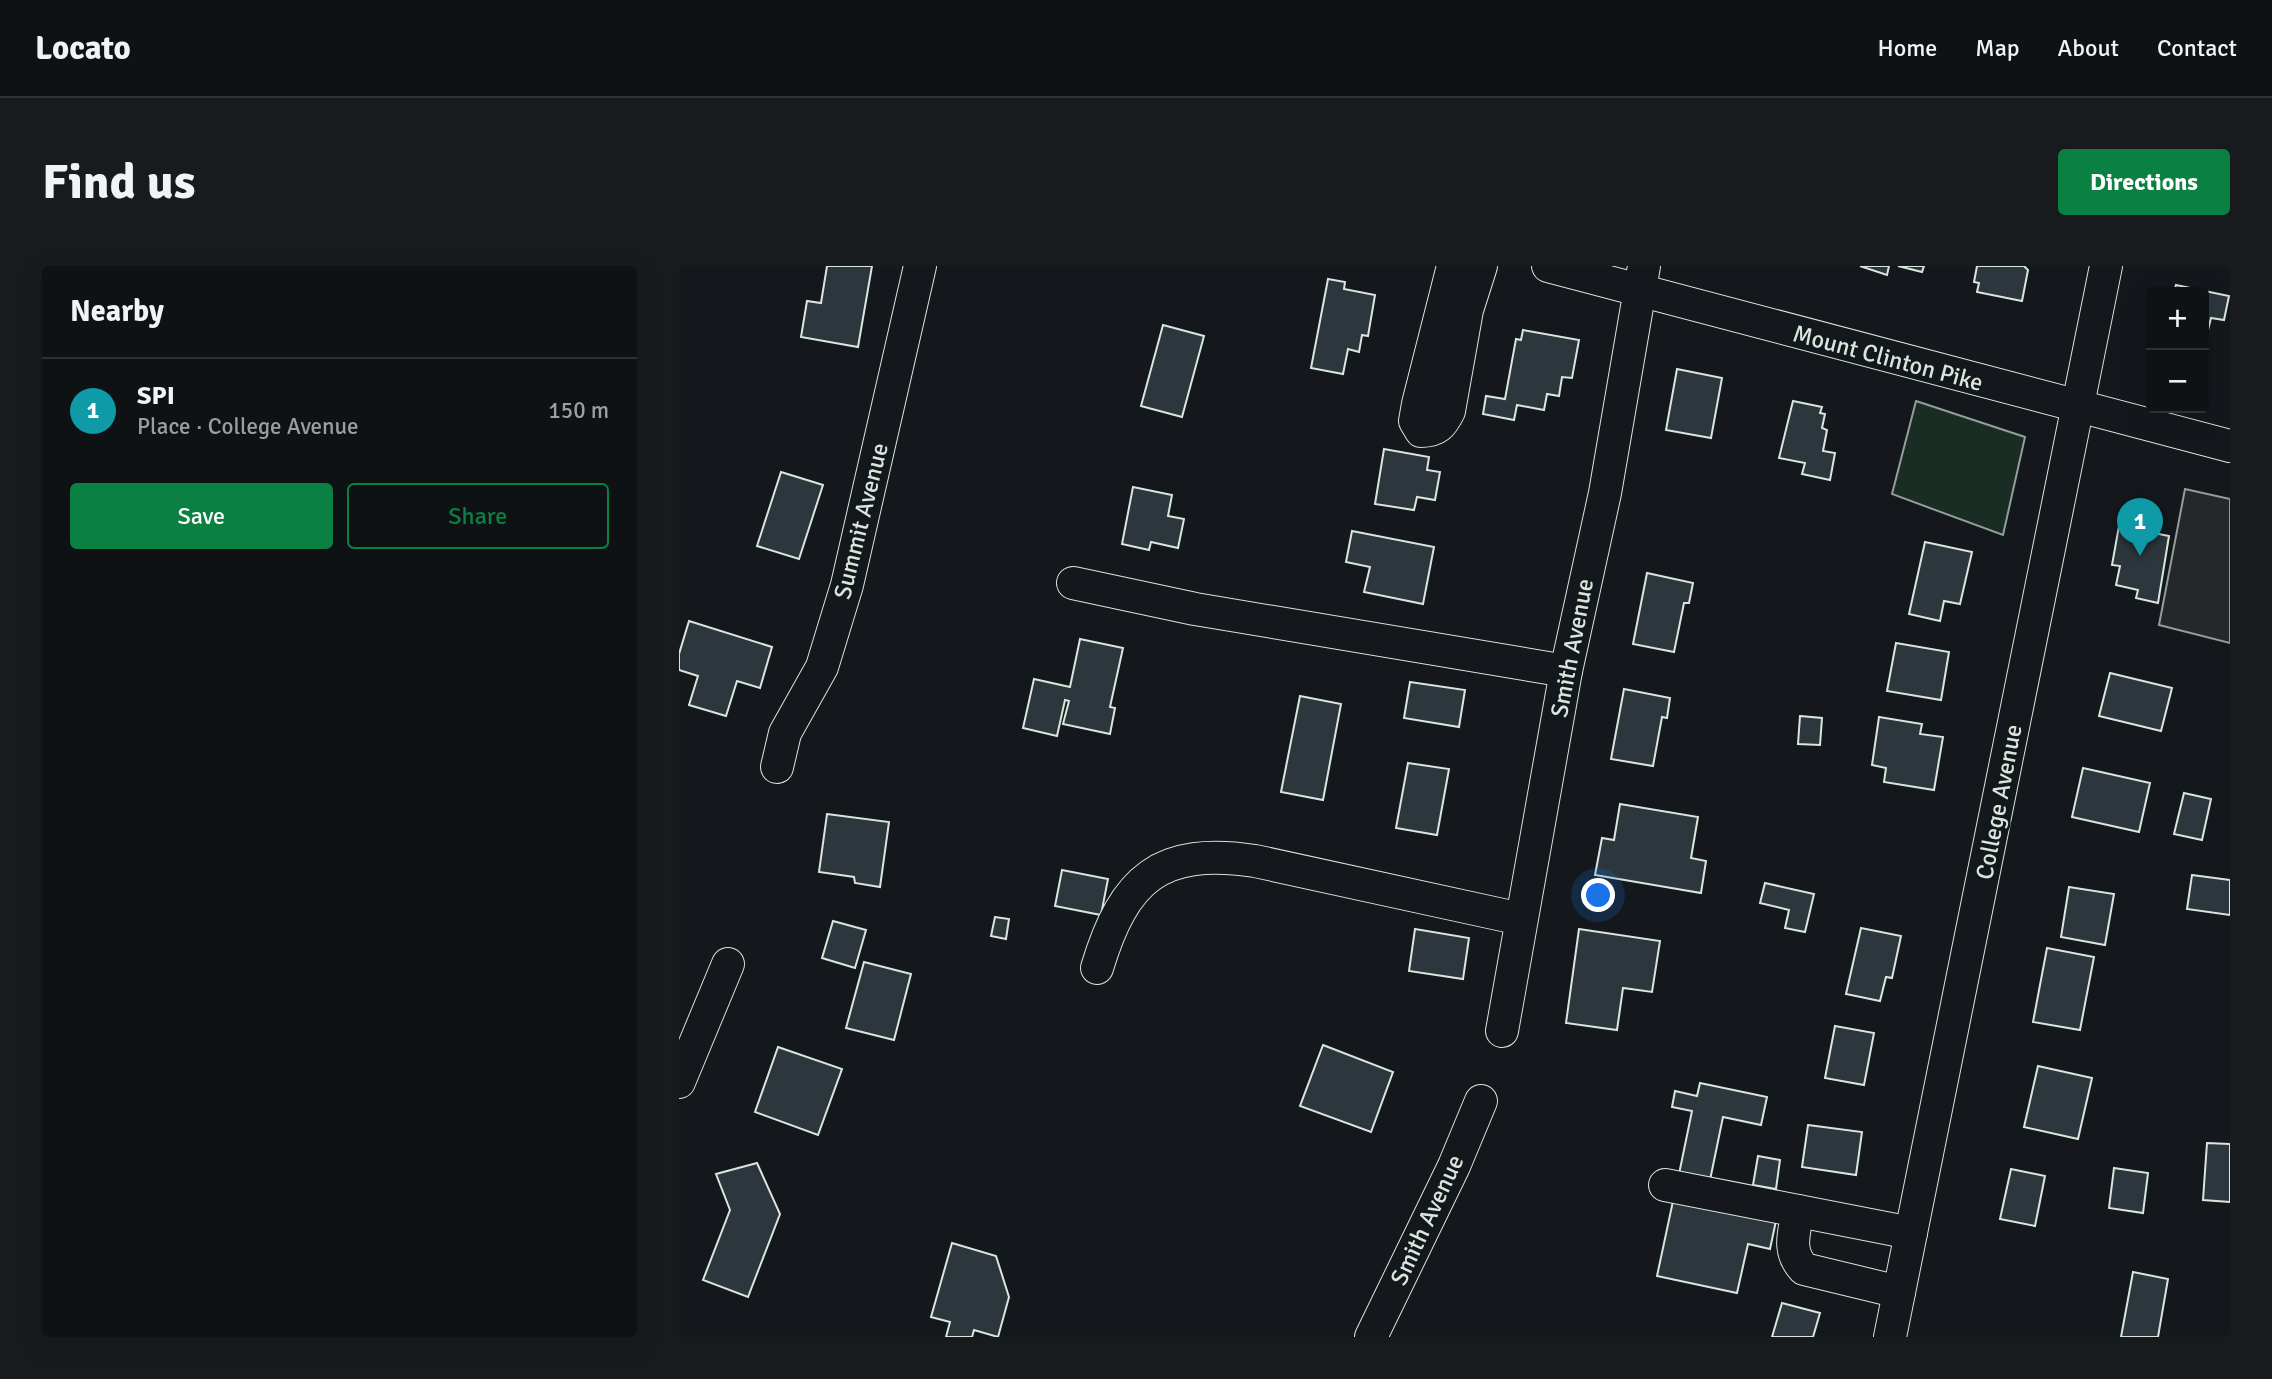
<!DOCTYPE html>
<meta charset="utf-8">
<style>
:root{--surface:#0f1215;--page:#181b1e;--text:#f1f3f6;--muted:#9b9ea0;--line:#2f3234;--accent:#0b8043}
body{margin:0;font-family:Signika,sans-serif;background:var(--page);color:var(--text)}
.controls{position:absolute;right:21px;top:21px;display:grid;overflow:hidden;border-radius:7px;box-shadow:0 7px 28px #0002}
.controls button{width:63px;height:63px;display:grid;place-items:center;padding:0;border:0;border-bottom:2px solid var(--line);background:var(--surface);color:var(--text);font:35px sans-serif}
.you{position:absolute;left:920px;top:630px;width:24px;height:24px;margin:-18px;border:5px solid #fff;border-radius:50%;background:#1a73e8;box-shadow:0 0 0 10px #1a73e833}
.badge{display:grid;place-items:center;width:46px;height:46px;border-radius:50%;background:var(--accent);color:#fff;font-size:23px;font-weight:700}
.pin{position:absolute;translate:-50% -58px;filter:drop-shadow(0 2px 4px #0008)}
.pin::after{content:'';position:absolute;top:37px;width:24px;height:21px;background:inherit;clip-path:polygon(0 0,100% 0,50% 100%)}
.list{margin:0;padding:0;list-style:none}
h2{display:flex;justify-content:space-between;align-items:center;height:91px;margin:0;padding:0 28px;font-size:30px}
h2 small{font-size:23px;font-weight:400;color:var(--muted)}
.list li{display:grid;grid-template-columns:46px 1fr auto;gap:21px;align-items:center;box-sizing:border-box;height:105px;padding:0 28px;border-top:2px solid var(--line)}
.list b{display:block;font-size:26px;white-space:nowrap}
.list p{margin:0;font-size:23px;white-space:nowrap;color:var(--muted)}
.list em{font-size:23px;font-style:normal;color:var(--muted)}
.actions{display:flex;gap:14px;padding:21px 28px}
.actions a{flex:1;padding:16px 0;border:2px solid var(--accent);border-radius:7px;text-align:center;font-size:24px;color:var(--accent)}
.actions .main{background:var(--accent);color:#fff}
.map{position:relative;flex:none;width:1551px;height:1071px;overflow:hidden;border-radius:7px}
header{display:flex;align-items:center;gap:42px;box-sizing:border-box;height:98px;padding:0 35px;background:var(--surface);border-bottom:2px solid var(--line)}
header strong{font-size:33px}
nav{display:flex;gap:38px;margin-inline-start:auto;font-size:24px}
.intro{display:flex;align-items:center;justify-content:space-between;box-sizing:border-box;height:168px;padding:0 42px}
h1{margin:0;font-size:49px}
.button{padding:18px 32px;border-radius:7px;background:var(--accent);color:#fff;font-size:24px;font-weight:700}
main{display:flex;gap:42px;padding:0 42px}
aside{flex:1;background:var(--surface);border-radius:7px;box-shadow:0 7px 28px #0002}
.map>svg:first-child{display:block}
.green{fill:#1a2d24;stroke:#939e99;stroke-width:2}
.parking{fill:#24282b;stroke:#939e99;stroke-width:2}
.building{fill:#2c363c;stroke:#d8e6dc;stroke-width:2}
.lines{fill:none;stroke-linecap:round;stroke-linejoin:round}
.minor-casing{stroke:#d8e6dc;stroke-width:34}
.minor{stroke:#14181c;stroke-width:32}
.labels{text-anchor:middle;dominant-baseline:central;stroke-width:5;stroke-linejoin:round;paint-order:stroke}
.street-label{font-size:24px;fill:#d8e6dc;stroke:#14181c}
</style>
<header>
<strong>Locato</strong>
<nav><a>Home</a><a>Map</a><a>About</a><a>Contact</a></nav>
</header>
<div class="intro"><h1>Find us</h1><a class="button">Directions</a></div>
<main>
<aside>
<h2>Nearby<small></small></h2>
<ul class="list">
<li><span class="badge" style="background:#0f9aa8">1</span><div><b>SPI</b><p>Place · College Avenue</p></div><em>150 m</em></li>
</ul>
<div class="actions"><a class="main">Save</a><a>Share</a></div>
</aside>
<div class="map">
<svg width="1551" height="1071" viewBox="0 0 1551 1071">
<rect width="100%" height="100%" fill="#14181c"/>
<polygon class="green" points="1237,135 1346,171 1324,269 1213,228"/>
<polygon class="parking" points="1506,223 1551,233 1551,377 1480,359"/>
<g class="building">
<polygon points="148,0 193,0 179,81 122,71 128,35 142,37"/>
<polygon points="1181,0 1210,0 1208,9"/>
<polygon points="1219,0 1245,0 1243,6"/>
<polygon points="1298,0 1345,0 1349,4 1343,35 1298,26 1300,17 1295,16"/>
<polygon points="649,13 666,16 665,23 696,29 689,70 683,69 680,86 669,83 664,108 632,102"/>
<polygon points="1497,19 1550,30 1545,54 1532,52 1525,80 1525,26 1495,26"/>
<polygon points="484,59 525,70 503,151 462,140"/>
<polygon points="844,64 900,74 893,112 883,111 880,130 868,128 865,144 838,139 835,154 804,148 807,130 826,133 837,73 842,74"/>
<polygon points="998,103 1043,112 1032,172 987,164"/>
<polygon points="1114,135 1143,141 1141,147 1146,148 1143,162 1148,164 1144,185 1156,187 1151,214 1123,208 1126,197 1100,192"/>
<polygon points="705,183 750,191 748,204 761,206 756,234 738,231 735,244 696,238"/>
<polygon points="102,206 144,219 120,293 78,280"/>
<polygon points="454,221 493,229 489,250 505,253 499,282 472,276 470,284 443,278"/>
<polygon points="1440,260 1490,270 1479,337 1457,332 1459,324 1437,319 1441,300 1433,299"/>
<polygon points="673,265 755,281 744,338 685,326 691,301 667,296"/>
<polygon points="1246,276 1293,286 1281,338 1265,335 1261,355 1230,348"/>
<polygon points="968,307 1014,317 1010,337 1005,337 995,386 954,378"/>
<polygon points="10,355 93,381 81,422 58,415 47,450 10,439 19,410 0,404 0,388"/>
<polygon points="401,373 444,382 431,441 436,442 431,468 384,458 390,435 386,434 378,470 344,462 355,413 391,421"/>
<polygon points="1217,377 1270,386 1262,434 1208,425"/>
<polygon points="1431,407 1493,422 1482,465 1420,450"/>
<polygon points="731,416 786,424 780,461 725,452"/>
<polygon points="945,423 991,432 988,452 983,451 974,500 932,493"/>
<polygon points="621,430 662,438 644,534 602,526"/>
<polygon points="1121,450 1143,452 1141,479 1119,478"/>
<polygon points="1200,451 1243,458 1241,468 1264,471 1255,524 1205,516 1207,502 1193,499"/>
<polygon points="729,497 770,503 758,569 717,562"/>
<polygon points="1404,502 1471,517 1460,566 1393,551"/>
<polygon points="1505,527 1532,533 1523,574 1495,568"/>
<polygon points="941,538 1019,551 1012,592 1027,595 1022,627 916,609 923,572 935,574"/>
<polygon points="148,548 210,556 201,621 176,617 175,611 140,606"/>
<polygon points="383,604 429,613 422,649 376,640"/>
<polygon points="1513,609 1551,614 1551,649 1508,643"/>
<polygon points="1086,617 1135,628 1126,666 1106,662 1110,644 1081,637"/>
<polygon points="1390,621 1435,628 1426,679 1382,671"/>
<polygon points="316,651 330,653 327,673 312,670"/>
<polygon points="154,655 187,664 176,702 143,692"/>
<polygon points="1182,662 1222,670 1213,712 1207,711 1201,735 1167,728"/>
<polygon points="736,663 790,672 784,713 730,705"/>
<polygon points="900,663 981,675 973,726 944,722 938,764 887,757"/>
<polygon points="1368,682 1415,691 1401,764 1354,756"/>
<polygon points="185,696 232,708 215,774 167,762"/>
<polygon points="1156,760 1195,767 1185,819 1146,812"/>
<polygon points="644,779 714,806 692,866 621,840"/>
<polygon points="99,781 163,803 139,869 76,846"/>
<polygon points="1359,800 1413,812 1399,873 1345,861"/>
<polygon points="1021,817 1088,831 1082,859 1044,851 1030,919 999,913 1013,845 993,841 996,825 1018,830"/>
<polygon points="1129,859 1183,866 1177,909 1123,901"/>
<polygon points="1528,877 1551,878 1551,936 1524,934"/>
<polygon points="1079,890 1101,894 1097,923 1074,919"/>
<polygon points="78,897 101,948 69,1031 24,1014 51,944 37,908"/>
<polygon points="1435,902 1469,907 1464,947 1430,942"/>
<polygon points="1332,903 1366,910 1356,960 1321,953"/>
<polygon points="994,935 1098,950 1091,983 1069,978 1058,1027 978,1010"/>
<polygon points="273,977 317,990 330,1031 319,1071 295,1064 293,1071 267,1071 271,1056 252,1051"/>
<polygon points="1454,1006 1489,1013 1479,1071 1442,1071"/>
<polygon points="1103,1037 1141,1047 1134,1071 1093,1071"/>
</g>
<g class="lines">
<defs>
<g id="minor">
<path d="M774 0 739 138 736 155 742 165C758 165 763 159 770 145L788 44 802 0"/>
<polyline points="869,0 1551,180"/>
<polyline points="394,317 516,343 887,405"/>
<polyline points="98,501 106,467 143,401 168,319 241,0"/>
<path d="M418 702C445 612 481 581 576 595L842 653"/>
<polyline points="823,765 887,405 926,227 965,0"/>
<polyline points="0,816 49,698"/>
<polyline points="986,919 1232,967"/>
<path d="M1119 945C1115 967 1108 985 1125 1003L1220 1026"/>
<polyline points="692,1071 775,900 802,835"/>
<polyline points="1211,1071 1427,0"/>
</g>
</defs>
<use href="#minor" class="minor-casing"/>
<use href="#minor" class="minor"/>
</g>
<g class="labels">
<g class="street-label">
<text transform="translate(1209 92) rotate(15)">Mount Clinton Pike</text>
<text transform="translate(182 255) rotate(-76)">Summit Avenue</text>
<text transform="translate(893 382) rotate(-79)">Smith Avenue</text>
<text transform="translate(1320 536) rotate(-79)">College Avenue</text>
<text transform="translate(748 954) rotate(-65)">Smith Avenue</text>
</g>
</g>
</svg>
<div class="controls">
<button>+</button>
<button>−</button>
</div>
<div class="you"></div>
<div class="pin badge" style="left:1461px;top:290px;background:#0f9aa8">1</div>
</div>
</main>
